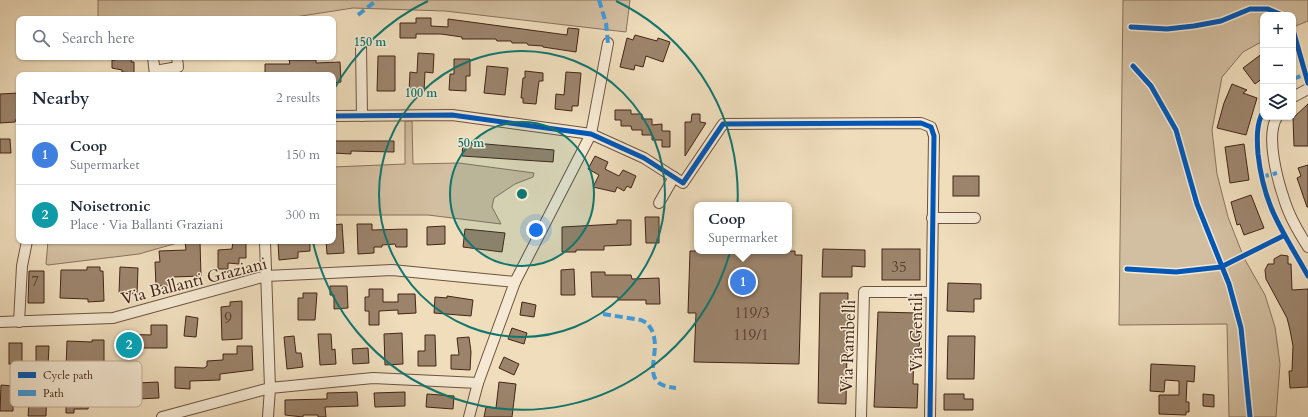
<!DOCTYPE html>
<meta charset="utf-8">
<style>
:root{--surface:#fff;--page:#f2f2f3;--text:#1f2937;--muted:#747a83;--line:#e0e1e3;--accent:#7c3aed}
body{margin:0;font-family:Cardo,serif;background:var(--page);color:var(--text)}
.controls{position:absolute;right:12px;top:12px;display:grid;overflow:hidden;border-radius:8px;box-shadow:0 1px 3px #0004}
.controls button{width:36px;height:36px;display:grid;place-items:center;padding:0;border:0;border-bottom:1px solid var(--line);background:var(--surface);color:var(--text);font:20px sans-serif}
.you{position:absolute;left:536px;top:230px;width:14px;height:14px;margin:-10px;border:3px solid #fff;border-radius:50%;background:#1a73e8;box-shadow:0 0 0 6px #1a73e833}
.badge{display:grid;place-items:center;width:26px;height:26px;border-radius:50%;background:var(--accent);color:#fff;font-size:13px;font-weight:700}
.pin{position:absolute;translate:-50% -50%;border:2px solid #fff;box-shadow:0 1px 4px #0006}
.popup{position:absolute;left:694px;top:202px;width:98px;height:52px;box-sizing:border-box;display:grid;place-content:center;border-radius:8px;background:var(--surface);filter:drop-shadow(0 1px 3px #0005);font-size:13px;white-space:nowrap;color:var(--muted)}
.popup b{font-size:15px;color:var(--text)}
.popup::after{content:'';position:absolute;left:50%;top:100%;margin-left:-8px;border:8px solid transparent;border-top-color:var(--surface)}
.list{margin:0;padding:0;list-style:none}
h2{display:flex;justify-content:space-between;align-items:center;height:52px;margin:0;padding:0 16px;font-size:17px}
h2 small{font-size:13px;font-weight:400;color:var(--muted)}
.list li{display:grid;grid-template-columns:26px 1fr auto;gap:12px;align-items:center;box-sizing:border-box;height:60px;padding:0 16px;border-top:1px solid var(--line)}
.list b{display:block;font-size:15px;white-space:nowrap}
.list p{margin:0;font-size:13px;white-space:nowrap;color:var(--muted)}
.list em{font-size:13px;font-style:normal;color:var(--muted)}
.icon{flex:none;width:22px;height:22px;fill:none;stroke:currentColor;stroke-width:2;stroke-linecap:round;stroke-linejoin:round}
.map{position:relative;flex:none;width:1308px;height:417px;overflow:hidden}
.search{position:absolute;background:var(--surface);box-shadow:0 1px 3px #0004;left:16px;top:16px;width:320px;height:44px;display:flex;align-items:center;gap:10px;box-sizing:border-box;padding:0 14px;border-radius:8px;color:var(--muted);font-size:15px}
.panel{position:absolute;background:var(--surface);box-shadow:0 1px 3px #0004;left:16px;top:72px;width:320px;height:172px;border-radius:8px}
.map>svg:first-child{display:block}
.green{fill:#d2bea0;stroke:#8a715b}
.building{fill:#9c846c;stroke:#432416}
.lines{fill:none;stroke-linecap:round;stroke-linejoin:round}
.minor-casing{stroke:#6e5240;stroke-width:12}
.minor{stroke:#f5e9d3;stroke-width:10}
.quiet{stroke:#3f9cdf;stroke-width:4;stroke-dasharray:8 4;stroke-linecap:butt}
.cycleway-casing{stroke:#f5e9d3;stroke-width:8}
.cycleway{stroke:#0057b8;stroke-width:5}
.ring{fill:none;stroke:#0f766e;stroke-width:2}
.labels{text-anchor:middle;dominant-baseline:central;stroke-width:3;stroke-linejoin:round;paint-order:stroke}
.number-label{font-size:15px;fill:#593c2c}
.street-label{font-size:17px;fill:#432416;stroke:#f5e9d3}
.key{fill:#f5e9d3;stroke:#c0ae9a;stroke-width:1}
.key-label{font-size:11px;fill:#432416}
.centre{fill:#0f766e;stroke:#f5e9d3;stroke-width:2}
.ring-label{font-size:12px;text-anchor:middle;font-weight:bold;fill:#0f766e;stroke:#f5e9d3;stroke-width:3;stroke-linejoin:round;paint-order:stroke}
</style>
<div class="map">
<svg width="1308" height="417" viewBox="0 0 1308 417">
<rect width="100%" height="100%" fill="#efddbc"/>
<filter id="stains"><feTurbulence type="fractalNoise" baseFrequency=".005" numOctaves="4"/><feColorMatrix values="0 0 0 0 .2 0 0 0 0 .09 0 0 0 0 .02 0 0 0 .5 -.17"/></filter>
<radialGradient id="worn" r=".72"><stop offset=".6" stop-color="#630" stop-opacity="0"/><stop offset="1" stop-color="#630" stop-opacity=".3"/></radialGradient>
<g class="green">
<polygon points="98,0 630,0 626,32 445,11 353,8 282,19 98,19"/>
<polygon points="1123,0 1308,0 1308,21 1293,27 1293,15 1263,15 1263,41 1243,52 1222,77 1212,130 1217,174 1228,217 1244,258 1265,295 1275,327 1280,364 1276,417 1229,417 1227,324 1119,325"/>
<polygon points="405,121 412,121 413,164 459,163 534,173 533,177 515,184 494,198 492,207 501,224 428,215 333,215 333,167 405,164"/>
<polygon points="48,241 184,241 139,254 48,265 46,264"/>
</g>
<g class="building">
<polygon points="416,18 431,18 431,26 448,27 448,19 567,35 568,28 579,29 576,52 543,47 543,46 528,45 527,43 512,43 511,41 497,41 496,39 462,39 462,37 441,34 416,34 416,38 400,38 400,23 416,23"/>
<polygon points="635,35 657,41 658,38 670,42 663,62 646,56 643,67 635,65 634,70 620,67 627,38 633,40"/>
<polygon points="418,53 434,54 433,73 425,72 424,92 409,91 410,72 417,73"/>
<polygon points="1263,53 1263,78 1255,84 1243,68"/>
<polygon points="378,56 395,56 395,91 377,91"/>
<polygon points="116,57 132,57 131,62 134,62 134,73 122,72 122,70 112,68 112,60 116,60"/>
<polygon points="454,59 470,59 470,76 466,76 466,91 449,90 450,74 454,74"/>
<polygon points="289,60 316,60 316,63 340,62 341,82 333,83 333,75 265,75 265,64 290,64"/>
<polygon points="487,66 508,68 505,95 484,93"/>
<polygon points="525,71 543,73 543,81 539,81 536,104 523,103 523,98 521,98 523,78 525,78"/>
<polygon points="566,72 581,73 578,106 572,106 572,111 555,109 556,94 564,95"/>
<polygon points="1232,84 1247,90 1243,93 1257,98 1246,135 1217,128 1224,103"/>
<polygon points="19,93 19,113 15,122 0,123 0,94"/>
<polygon points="1308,104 1308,146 1294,146 1293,118"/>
<polygon points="615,110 631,110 631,114 642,114 642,119 652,119 652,125 662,124 662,131 670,131 670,147 662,147 662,140 652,140 652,135 642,135 642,130 632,130 631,126 621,126 621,120 615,120"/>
<polygon points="692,114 700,114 700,122 706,123 685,156 685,122 691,122"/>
<polygon points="0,139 10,139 11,153 0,153"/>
<polygon points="333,141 394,141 394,152 351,151 351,154 333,153"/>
<polygon points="463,142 554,150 553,162 462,156"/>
<polygon points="1244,144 1249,180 1230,183 1225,147"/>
<polygon points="595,156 608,162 605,169 619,176 623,170 636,176 631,188 627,186 624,191 617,187 615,192 593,187 599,175 588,169"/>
<polygon points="1308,165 1308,207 1307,207 1297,178 1301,176 1298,168"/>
<rect x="953" y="176" width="26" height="20"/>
<polygon points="1251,195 1264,228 1244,235 1240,224 1237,225 1231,202"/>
<polygon points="645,217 659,217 659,243 646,243"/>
<polygon points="617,220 631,220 631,245 604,246 604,250 576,250 576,252 562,252 562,227 617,224"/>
<polygon points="342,224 344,253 327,254 326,241 333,241 333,225"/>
<polygon points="357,224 372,224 372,230 407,229 407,247 396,247 395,244 382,245 382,247 374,247 374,253 358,254"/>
<polygon points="445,226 445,244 427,245 427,227"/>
<polygon points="465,229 505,233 502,252 463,247"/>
<polygon points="185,241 200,241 201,276 173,277 174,285 156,286 155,262 160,262 159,251 186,250"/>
<polygon points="233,241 246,241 246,258 239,258 239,264 228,263 228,269 218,269 218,250 232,249"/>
<polygon points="310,241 310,251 298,252 298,258 279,260 278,242"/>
<polygon points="823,249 865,250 865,267 852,266 852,277 822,277"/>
<rect x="882" y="249" width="38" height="31"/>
<polygon points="690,251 795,251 795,255 802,255 799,364 694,362 696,313 688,313"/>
<polygon points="1281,255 1288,256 1288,264 1291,264 1292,290 1308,289 1308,387 1290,388 1289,371 1292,371 1293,346 1290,330 1287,318 1266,279 1265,270 1268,264 1274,264 1274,259"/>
<polygon points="87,267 100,267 100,271 103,271 104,301 88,302 88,299 60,298 61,270 87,270"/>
<polygon points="120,267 138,268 137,294 119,293"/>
<polygon points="574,269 575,295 561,295 561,270"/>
<polygon points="29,271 44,271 44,303 28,303"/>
<polygon points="591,272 605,272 605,275 631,275 632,279 659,278 660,304 646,304 646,300 618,300 618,297 592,297"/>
<polygon points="948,283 981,284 981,299 974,299 974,312 947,311"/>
<polygon points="330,286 347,286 348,308 334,309 334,295 330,295"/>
<polygon points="369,289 383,289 383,302 398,302 398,294 415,294 416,313 398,314 398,310 379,311 379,325 369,325 369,311 365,311 365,297 369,297"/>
<polygon points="303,293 317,293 315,320 298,320 298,298 303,298"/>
<polygon points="820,293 848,293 846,404 818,403"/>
<polygon points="447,296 473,300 471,316 434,313 435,297 447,298"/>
<polygon points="242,301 242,339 222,340 221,307 230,306 230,302"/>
<polygon points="522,302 536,305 534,317 520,315"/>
<polygon points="878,312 917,313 917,332 920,332 919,349 914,349 913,384 918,384 917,408 874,407"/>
<polygon points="186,316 198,318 196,337 184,336"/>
<polygon points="151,325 167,325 167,348 137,348 137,356 120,355 121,334 151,335"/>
<polygon points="512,328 527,333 524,344 508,339"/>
<polygon points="402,333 403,364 385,365 384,334"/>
<polygon points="318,334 331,334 332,350 335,349 336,364 320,365"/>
<polygon points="425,335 435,335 436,366 418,366 418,351 425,351"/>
<polygon points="294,336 296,353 301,353 303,367 287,369 284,337"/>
<polygon points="948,336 975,336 974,379 947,379"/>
<polygon points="469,337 471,352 470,370 451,369 451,355 459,355 457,338"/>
<polygon points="92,340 104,340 104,364 77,363 77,369 66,369 67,341 92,342"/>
<rect x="9" y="343" width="13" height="21"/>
<polygon points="36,346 49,346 48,366 36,365"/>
<polygon points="237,346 252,346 253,370 220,374 220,380 190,381 190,389 175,388 175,367 204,368 207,366 207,361 223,360 223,354 237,354"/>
<polygon points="368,348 369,363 353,364 352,349"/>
<polygon points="504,357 519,364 514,375 499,368"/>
<polygon points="1151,364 1195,366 1194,382 1187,381 1186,402 1189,402 1189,412 1186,412 1186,415 1159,414 1159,395 1179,395 1179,381 1165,380 1164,392 1150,391"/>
<polygon points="36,382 47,382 46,416 28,416 30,391 35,391"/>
<polygon points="158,382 159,398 137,399 137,383"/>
<polygon points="499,382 516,384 512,417 484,417 486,407 496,408"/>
<polygon points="105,383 118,383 118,396 108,396 108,404 89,404 88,409 74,409 74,413 66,413 66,399 78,399 78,394 91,394 91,388 105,388"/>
<polygon points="1,385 13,386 13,411 0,411"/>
<polygon points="357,392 358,406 325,407 326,417 318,417 318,415 303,415 303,417 285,415 285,400 327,399 327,393"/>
<polygon points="405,392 405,406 375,407 374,393"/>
<polygon points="427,394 454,396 453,409 426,407"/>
<polygon points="944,394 964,394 964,399 973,399 973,410 944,410"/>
<polygon points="1203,394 1214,395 1214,407 1203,406"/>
</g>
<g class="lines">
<defs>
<g id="minor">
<polyline points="361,45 362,116"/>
<polyline points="153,57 155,75"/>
<polyline points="155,71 178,67 177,57"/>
<polyline points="1293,97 1308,89"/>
<polyline points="333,116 452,115 591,134 644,158 683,183 723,124 921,123 931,127 934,136 930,417"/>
<path d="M1277 117C1265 136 1278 182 1285 202 1290 218 1299 233 1308 247"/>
<polyline points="659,203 674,177"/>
<polyline points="932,218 975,218"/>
<polyline points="265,241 270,388 268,417"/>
<polyline points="0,322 113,318 266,276 392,270 515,282"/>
<polyline points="19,322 22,266 27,241"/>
<polyline points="162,417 270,388 373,378 478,383"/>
<polyline points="469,417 478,383 515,282 591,134 608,43"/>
<polyline points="861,417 864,292 931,292"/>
</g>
</defs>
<use href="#minor" class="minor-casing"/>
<use href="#minor" class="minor"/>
<g class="quiet">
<polyline points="599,0 606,23 608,43"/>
<polyline points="358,15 377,0"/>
<polyline points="1293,79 1308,73"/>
<polyline points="1261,177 1277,173"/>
<path d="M603 314 641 320 647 323C650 327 653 331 654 337 659 359 639 385 676 388"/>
</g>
<defs>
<g id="cycleway">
<polyline points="1131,27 1167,29 1194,26 1221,21 1250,9 1268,9 1282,15"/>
<polyline points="1293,30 1308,83"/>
<polyline points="1133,66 1151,86 1176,130 1197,204 1229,284 1241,328 1250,417"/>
<path d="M1263 112C1256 124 1257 141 1258 154 1264 208 1283 231 1308 276"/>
<polyline points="333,116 452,115 591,134 644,158 683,183 723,124 921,123 931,127 934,136 930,417"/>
<polyline points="1127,269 1176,272 1221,267 1283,236"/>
</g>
</defs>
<use href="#cycleway" class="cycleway-casing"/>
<use href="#cycleway" class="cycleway"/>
</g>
<circle cx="522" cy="194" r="72" fill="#0f766e" fill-opacity=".12"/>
<g class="ring">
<circle cx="522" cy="194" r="72"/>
<circle cx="522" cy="194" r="143"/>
<path d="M333 91A215 215 0 0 1 428 1M616 1A215 215 0 1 1 313 242"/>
</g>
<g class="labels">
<g class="number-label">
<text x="899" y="267">35</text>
<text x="35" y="281">7</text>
<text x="752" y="313">119/3</text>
<text x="228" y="318">9</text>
<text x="751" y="335">119/1</text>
</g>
<g class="street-label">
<text transform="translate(194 281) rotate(-14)">Via Ballanti Graziani</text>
<text transform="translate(916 332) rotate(-90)">Via Gentili</text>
<text transform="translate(848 346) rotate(-88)">Via Rambelli</text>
</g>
</g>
<rect x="10" y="361" width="132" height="46" rx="6" class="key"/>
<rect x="18" y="372" width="18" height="6" fill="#0057b8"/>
<rect x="18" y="390" width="18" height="6" fill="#3f9cdf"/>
<g class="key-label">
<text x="43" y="379">Cycle path</text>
<text x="43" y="397">Path</text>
</g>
<circle cx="522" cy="194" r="6" class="centre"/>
<g class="ring-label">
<text x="370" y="46">150 m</text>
<text x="421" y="97">100 m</text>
<text x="471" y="147">50 m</text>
</g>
<rect width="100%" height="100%" filter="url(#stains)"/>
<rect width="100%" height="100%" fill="url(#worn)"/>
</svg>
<div class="controls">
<button>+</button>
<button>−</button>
<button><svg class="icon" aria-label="layers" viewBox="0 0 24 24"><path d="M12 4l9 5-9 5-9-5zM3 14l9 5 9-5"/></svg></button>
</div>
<div class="you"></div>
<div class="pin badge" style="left:743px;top:282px;background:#3f7fe0">1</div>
<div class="popup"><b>Coop</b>Supermarket</div>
<div class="pin badge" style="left:129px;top:345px;background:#0f9aa8">2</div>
<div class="search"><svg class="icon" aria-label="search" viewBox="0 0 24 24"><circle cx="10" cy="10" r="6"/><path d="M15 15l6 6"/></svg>Search here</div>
<section class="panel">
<h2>Nearby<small>2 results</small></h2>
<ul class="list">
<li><span class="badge" style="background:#3f7fe0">1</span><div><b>Coop</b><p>Supermarket</p></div><em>150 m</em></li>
<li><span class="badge" style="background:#0f9aa8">2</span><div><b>Noisetronic</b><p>Place · Via Ballanti Graziani</p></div><em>300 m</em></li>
</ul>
</section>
</div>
